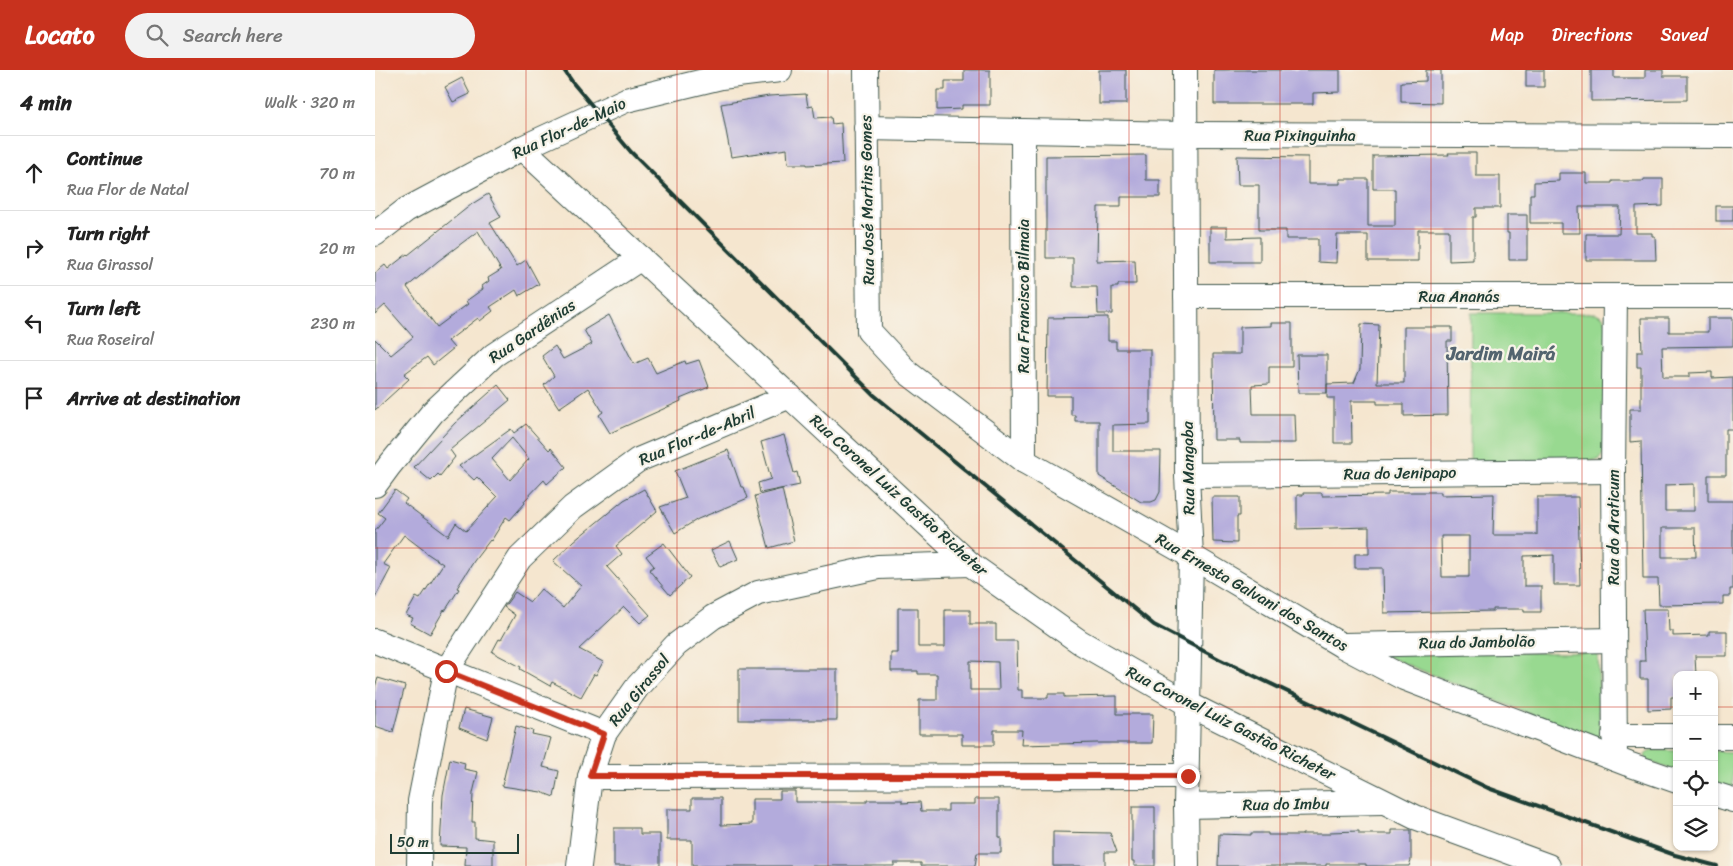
<!DOCTYPE html>
<meta charset="utf-8">
<style>
:root{--surface:#fff;--page:#f2f2f2;--text:#222;--muted:#767676;--line:#e0e0e0;--accent:#c8321e}
body{margin:0;font-family:Sriracha,sans-serif;background:var(--page);color:var(--text)}
.controls{position:absolute;right:15px;bottom:15px;display:grid;overflow:hidden;border-radius:10px;box-shadow:0 1px 4px #0004}
.controls button{width:45px;height:45px;display:grid;place-items:center;padding:0;border:0;border-bottom:1px solid var(--line);background:var(--surface);color:var(--text);font:25px sans-serif}
.scale{position:absolute;left:15px;bottom:12px;width:129px;box-sizing:border-box;padding-left:5px;border:2px solid #1f3d34;border-top:0;font-size:14px;line-height:18px;white-space:nowrap;color:#1f3d34;-webkit-text-stroke:4px #f7f3e8;paint-order:stroke}
.stop{position:absolute;width:15px;height:15px;margin:-11px;border:4px solid #c8321e;border-radius:50%;background:#fff}
.stop.end{background:#c8321e;border-color:#fff;box-shadow:0 1px 5px #0008}
.list{margin:0;padding:0;list-style:none}
h2{display:flex;justify-content:space-between;align-items:center;height:65px;margin:0;padding:0 20px;font-size:21px}
h2 small{font-size:16px;font-weight:400;color:var(--muted)}
.list li{display:grid;grid-template-columns:32px 1fr auto;gap:15px;align-items:center;box-sizing:border-box;height:75px;padding:0 20px;border-top:1px solid var(--line)}
.list b{display:block;font-size:19px;white-space:nowrap}
.list p{margin:0;font-size:16px;white-space:nowrap;color:var(--muted)}
.list em{font-size:16px;font-style:normal;color:var(--muted)}
.icon{flex:none;width:28px;height:28px;fill:none;stroke:currentColor;stroke-width:2;stroke-linecap:round;stroke-linejoin:round}
.map{position:relative;flex:none;width:1358px;height:796px;overflow:hidden}
header{display:flex;align-items:center;gap:30px;box-sizing:border-box;height:70px;padding:0 25px;background:var(--accent);color:#fff}
header strong{font-size:24px}
nav{display:flex;gap:28px;margin-inline-start:auto;font-size:18px}
.search{width:350px;height:45px;background:var(--page);display:flex;align-items:center;gap:12px;box-sizing:border-box;padding:0 18px;border-radius:28px;color:var(--muted);font-size:19px}
main{display:flex}
aside{flex:1;background:var(--surface)}
.map>svg:first-child{display:block}
.green{fill:#98d990;stroke:#5c8b62}
.building{fill:#b3abdc;fill-rule:evenodd}
.lines{fill:none;stroke-linecap:round;stroke-linejoin:round}
.minor-casing{stroke:#3f564b;stroke-width:26}
.minor{stroke:#fff;stroke-width:24}
.rail{stroke:#1f3d34;stroke-width:4}
.route{stroke:#c8321e;stroke-width:6}
.grid{fill:none;stroke:#c8321e;stroke-width:1;stroke-opacity:0.55}
.labels{text-anchor:middle;dominant-baseline:central;stroke-width:4.5;stroke-linejoin:round;paint-order:stroke}
.street-label{font-size:16px;fill:#1f3d34;stroke:#f7f3e8}
.quarter-label{font-size:19px;font-weight:bold;fill:#53646f;stroke:#f7f3e8}
</style>
<header>
<strong>Locato</strong>
<div class="search"><svg class="icon" aria-label="search" viewBox="0 0 24 24"><circle cx="10" cy="10" r="6"/><path d="M15 15l6 6"/></svg>Search here</div>
<nav><a>Map</a><a>Directions</a><a>Saved</a></nav>
</header>
<main>
<aside>
<h2>4 min<small>Walk · 320 m</small></h2>
<ul class="list">
<li><svg class="icon" aria-label="ahead" viewBox="0 0 24 24"><path d="M12 20V5M6 11l6-6 6 6"/></svg><div><b>Continue</b><p>Rua Flor de Natal</p></div><em>70 m</em></li>
<li><svg class="icon" aria-label="right" viewBox="0 0 24 24"><path d="M7 20v-9h11M14 6l5 5-5 5"/></svg><div><b>Turn right</b><p>Rua Girassol</p></div><em>20 m</em></li>
<li><svg class="icon" aria-label="left" viewBox="0 0 24 24"><path d="M17 20v-9H6M10 6l-5 5 5 5"/></svg><div><b>Turn left</b><p>Rua Roseiral</p></div><em>230 m</em></li>
<li><svg class="icon" aria-label="arrive" viewBox="0 0 24 24"><path d="M6 21V4h12l-3 4 3 4H6"/></svg><div><b>Arrive at destination</b></div></li>
</ul>
</aside>
<div class="map">
<svg width="1358" height="796" viewBox="0 0 1358 796">
<rect width="100%" height="100%" fill="#f7f3e8"/>
<filter id="ink" filterUnits="userSpaceOnUse"><feTurbulence type="fractalNoise" baseFrequency=".02" numOctaves="2"/><feDisplacementMap in="SourceGraphic" scale="10" xChannelSelector="R" yChannelSelector="G"/><feConvolveMatrix kernelMatrix="1 2 1 2 8 2 1 2 1" color-interpolation-filters="sRGB"/></filter>
<filter id="wash" filterUnits="userSpaceOnUse"><feTurbulence type="fractalNoise" baseFrequency=".0096" numOctaves="4" result="noise"/><feDisplacementMap in="SourceGraphic" scale="20" xChannelSelector="R" yChannelSelector="G"/><feGaussianBlur stdDeviation="1.12" result="paint"/><feColorMatrix in="noise" values="0 0 0 0 0 0 0 0 0 0 0 0 0 0 0 0 0 1.4 0 .05"/><feComposite in="paint" operator="in"/></filter>
<g filter="url(#wash)">
<rect width="100%" height="100%" fill="#f5e6cf"/>
<g class="green">
<polygon points="1096,243 1221,243 1228,247 1232,257 1229,382 1224,390 1095,395"/>
<polygon points="1001,582 1223,583 1225,672"/>
<polygon points="1276,680 1302,681 1302,701 1272,691 1270,685"/>
<polygon points="1339,681 1358,682 1358,721 1339,714"/>
</g>
<g id="blocks">
<g class="building">
<polygon points="589,0 615,0 615,35 587,35 587,39 562,40 562,20 570,20 570,11 589,11"/>
<rect x="724" y="0" width="27" height="34"/>
<polygon points="839,0 965,0 965,22 938,23 938,34 839,34"/>
<polygon points="1051,0 1066,0 1066,33 1026,32 1026,12 1051,11"/>
<rect x="1151" y="0" width="18" height="17"/>
<polygon points="1216,0 1239,0 1239,8 1270,8 1270,0 1288,0 1288,6 1312,6 1312,30 1216,31"/>
<polygon points="87,8 95,24 78,32 70,17"/>
<polygon points="431,24 433,37 438,36 440,48 456,47 457,54 466,53 468,93 432,95 432,94 413,94 412,79 356,87 346,34 394,26"/>
<polygon points="1073,83 1101,83 1101,106 1125,106 1125,138 1101,138 1101,147 1098,147 1098,190 1074,191 1074,160 1043,160 1043,191 993,191 993,165 962,165 961,193 943,192 943,169 911,169 911,160 884,160 884,115 863,115 862,86 933,87 933,114 965,114 965,109 993,109 993,156 1020,156 1020,119 998,119 998,86 1074,85"/>
<polygon points="771,85 771,110 785,110 785,127 746,127 746,137 723,137 722,191 760,190 761,214 743,214 743,217 737,217 737,244 723,244 722,217 698,217 698,188 671,188 671,86"/>
<polygon points="1184,103 1211,103 1211,113 1237,113 1237,111 1269,111 1269,109 1288,109 1288,136 1261,137 1261,163 1277,163 1277,166 1280,166 1281,190 1211,190 1211,164 1244,164 1245,137 1204,137 1205,163 1186,163 1186,153 1155,153 1155,124 1159,124 1159,112 1184,111"/>
<path d="M113 124 126 147 115 153 142 196 151 190 164 214 144 226 141 220 115 237 118 241 105 251 103 248 73 271 79 278 58 295 52 287 29 304 34 309 0 340V269L16 285 38 267 10 235 0 244V203L10 195 13 199 32 184 33 185 97 134ZM103 161 126 200 113 208 114 211 107 216 108 219 91 231 93 234 62 257 32 217 63 191Z"/>
<rect x="1341" y="136" width="17" height="15"/>
<polygon points="1132,145 1152,145 1152,190 1134,190 1134,163 1132,163"/>
<polygon points="835,157 852,157 852,168 885,167 885,192 835,192"/>
<polygon points="234,245 259,294 273,288 281,303 310,291 311,294 324,290 334,317 305,329 306,331 235,363 224,345 228,342 213,318 184,338 169,315 179,306 167,286 180,276 188,289 217,274 209,260"/>
<polygon points="733,247 733,271 741,271 741,279 775,279 775,354 738,355 738,381 786,381 785,422 781,430 776,432 766,432 724,406 724,351 700,351 700,345 696,345 696,326 672,326 673,248"/>
<path d="M1266 248H1294V262H1333V248H1358V276L1287 277 1288 307H1314V303L1337 302V308L1358 307V359H1351V405H1333V431H1358V519H1355V526H1348V534L1284 535 1283 509H1268L1266 371 1255 372V339H1266V297H1262V282H1267ZM1319 414V441H1290V415ZM1287 458H1320L1321 487H1287Z"/>
<polygon points="896,253 917,253 917,297 894,297 894,314 877,315 878,344 919,344 920,373 865,373 865,370 839,370 838,284 865,284 865,257 896,256"/>
<polygon points="986,254 1004,255 1002,313 1029,313 1029,257 1077,257 1077,271 1072,271 1073,345 1029,346 1029,334 1002,334 1002,331 976,331 977,373 959,373 959,328 952,328 952,314 979,313 985,299"/>
<polygon points="922,285 952,285 952,323 923,323"/>
<polygon points="123,315 135,330 75,380 80,387 65,406 63,404 56,411 39,397 80,353"/>
<path d="M151 354 174 380 176 378 191 397 172 414 169 410 149 431 150 433 135 450 131 447 116 471 115 470 99 491 82 518 84 519 70 541 69 540 55 564 35 553 38 548 31 545 41 527 45 529 68 494 50 482V481L29 465 8 494 16 498 0 528V461L10 448 3 443 20 420 32 429 29 433 73 466 81 453 91 461 122 427 102 407 99 410 84 396 136 359 139 363ZM137 368 154 389 135 410 117 389Z"/>
<polygon points="409,365 419,403 422,402 425,415 385,423 383,413 396,409 386,372"/>
<polygon points="353,380 366,417 369,417 373,428 323,449 300,463 285,437 311,428 300,401"/>
<polygon points="269,419 282,441 241,476 247,484 232,497 275,545 265,553 249,537 204,579 228,592 221,605 219,604 206,627 177,612 175,616 145,599 146,597 117,582 124,569 126,570 140,545 129,537 140,522 155,532 166,519 188,538 206,516 178,491 199,471 249,430"/>
<polygon points="407,419 419,471 394,478 380,426"/>
<path d="M1013 422H1066V425L1119 424 1118 465H1162V427H1203L1205 515H1179V485L1149 486V516H1166V542H1149V539H1118V541L1009 543 1008 498H980V484H994V457L922 459V425H928V423H947V426L1013 425ZM1066 466H1094V507H1067Z"/>
<polygon points="837,427 865,427 865,446 862,446 862,473 838,472"/>
<polygon points="355,471 363,489 345,497 336,480"/>
<polygon points="289,473 315,507 295,525 274,500 279,496 271,486"/>
<path d="M523 538H543V577H570V540H595V554H621V571H642L643 620H647V628H673V624H689V627L742 626V644H778L777 673H722L646 675 647 660H619V675H587V664H544V630H562V604H543V601H516V583H523ZM595 591 623 592 624 620H595Z"/>
<polygon points="1268,539 1293,539 1294,561 1298,561 1298,566 1334,565 1334,561 1352,561 1352,586 1320,586 1321,605 1302,605 1302,627 1296,627 1296,639 1273,640 1273,609 1265,609 1265,591 1270,591"/>
<rect x="364" y="599" width="98" height="51"/>
<polygon points="3,608 30,616 18,662 0,656 0,617"/>
<polygon points="89,639 118,647 112,669 84,658"/>
<polygon points="141,656 158,661 157,664 176,668 168,697 184,701 179,727 166,722 127,716"/>
<polygon points="75,689 90,693 89,699 103,702 98,723 97,752 100,752 100,768 118,770 118,796 90,796 91,777 65,776 68,725"/>
<polygon points="405,721 420,721 420,732 492,732 492,730 527,730 527,733 545,732 546,741 573,741 573,734 600,734 600,729 624,729 624,767 626,767 626,783 602,783 600,796 546,796 546,793 519,793 519,796 317,796 317,770 292,770 292,739 317,739 317,728 346,728 346,755 377,754 377,729 405,729"/>
<polygon points="757,737 780,737 780,796 759,796 759,791 757,791"/>
<polygon points="239,758 265,758 265,764 285,764 285,796 239,796"/>
<polygon points="1017,760 1036,760 1036,790 1034,796 991,796 991,794 951,794 951,796 843,796 844,764 876,765 876,763 893,763 893,765 927,765 927,764 955,764 955,762 984,761 984,764 1017,764"/>
<polygon points="678,762 735,763 742,782 730,782 730,796 678,796"/>
</g>
</g>
</g>
<g filter="url(#ink)">
<use href="#blocks" fill-opacity="0" stroke="#3f564b" stroke-width="1"/>
<g class="lines">
<defs>
<g id="minor">
<polyline points="491,0 494,261 533,303 649,391 816,486 966,575 1029,608 1253,694 1302,711"/>
<polyline points="810,0 812,405 816,486 811,736 812,796"/>
<polyline points="491,58 810,64 1358,66"/>
<polyline points="648,61 649,391"/>
<polyline points="147,78 595,494 705,572 813,634 1040,747 1173,796"/>
<polyline points="0,164 31,140 147,78 251,30 346,7 405,0"/>
<polyline points="811,226 1358,226"/>
<polyline points="812,405 1238,401"/>
<polyline points="0,415 14,396 58,342 119,285 266,188"/>
<polyline points="0,571 229,664"/>
<polyline points="968,575 1239,570"/>
<polyline points="1239,666 1302,666"/>
<polyline points="1339,667 1358,667"/>
<polyline points="1240,689 1238,401 1240,226"/>
<polyline points="215,707 813,706"/>
<polyline points="1339,724 1358,730"/>
<polyline points="811,736 1007,732"/>
<polyline points="44,796 45,731 71,601 145,488 198,437 263,390 415,326"/>
<polyline points="204,796 215,707 229,664 263,616 301,575 338,547 383,523 503,497 595,494"/>
</g>
</defs>
<use href="#minor" class="minor-casing"/>
<use href="#minor" class="minor"/>
<polyline class="rail" points="189,0 198,13 256,82 499,325 779,555 844,589 1113,718 1300,785 1342,796"/>
</g>
</g>
<g class="lines" filter="url(#ink)">
<polyline class="route" points="71,601 229,664 215,706 813,706"/>
</g>
<path class="grid" d="M151 0V796M302 0V796M453 0V796M604 0V796M754 0V796M905 0V796M1056 0V796M1207 0V796M0 159H1358M0 318H1358M0 478H1358M0 637H1302M1339 637H1358"/>
<g class="labels">
<g class="street-label">
<text transform="translate(194 58) rotate(-25)">Rua Flor-de-Maio</text>
<text x="925" y="65">Rua Pixinguinha</text>
<text transform="translate(492 130) rotate(-91)">Rua José Martins Gomes</text>
<text transform="translate(648 226) rotate(-90)">Rua Francisco Bilmaia</text>
<text x="1084" y="226">Rua Ananás</text>
<text transform="translate(157 261) rotate(-34)">Rua Gardênias</text>
<text transform="translate(322 366) rotate(-23)">Rua Flor-de-Abril</text>
<text transform="translate(813 398) rotate(-91)">Rua Mangaba</text>
<text transform="translate(1025 403) rotate(-1)">Rua do Jenipapo</text>
<text transform="translate(524 425) rotate(42)">Rua Coronel Luiz Gastão Richeter</text>
<text transform="translate(1238 457) rotate(-90)">Rua do Araticum</text>
<text transform="translate(877 522) rotate(30)">Rua Ernesta Galvani dos Santos</text>
<text transform="translate(1102 572) rotate(-1)">Rua do Jambolão</text>
<text transform="translate(264 620) rotate(-51)">Rua Girassol</text>
<text transform="translate(856 653) rotate(27)">Rua Coronel Luiz Gastão Richeter</text>
<text transform="translate(911 734) rotate(-1)">Rua do Imbu</text>
</g>
<g class="quarter-label">
<text x="1126" y="283">Jardim Mairá</text>
</g>
</g>
</svg>
<div class="controls">
<button>+</button>
<button>−</button>
<button><svg class="icon" aria-label="locate" viewBox="0 0 24 24"><circle cx="12" cy="12" r="6"/><path d="M12 2v4M12 18v4M2 12h4M18 12h4"/></svg></button>
<button><svg class="icon" aria-label="layers" viewBox="0 0 24 24"><path d="M12 4l9 5-9 5-9-5zM3 14l9 5 9-5"/></svg></button>
</div>
<div class="scale">50 m</div>
<div class="stop" style="left:71px;top:601px"></div>
<div class="stop end" style="left:813px;top:706px"></div>
</div>
</main>
